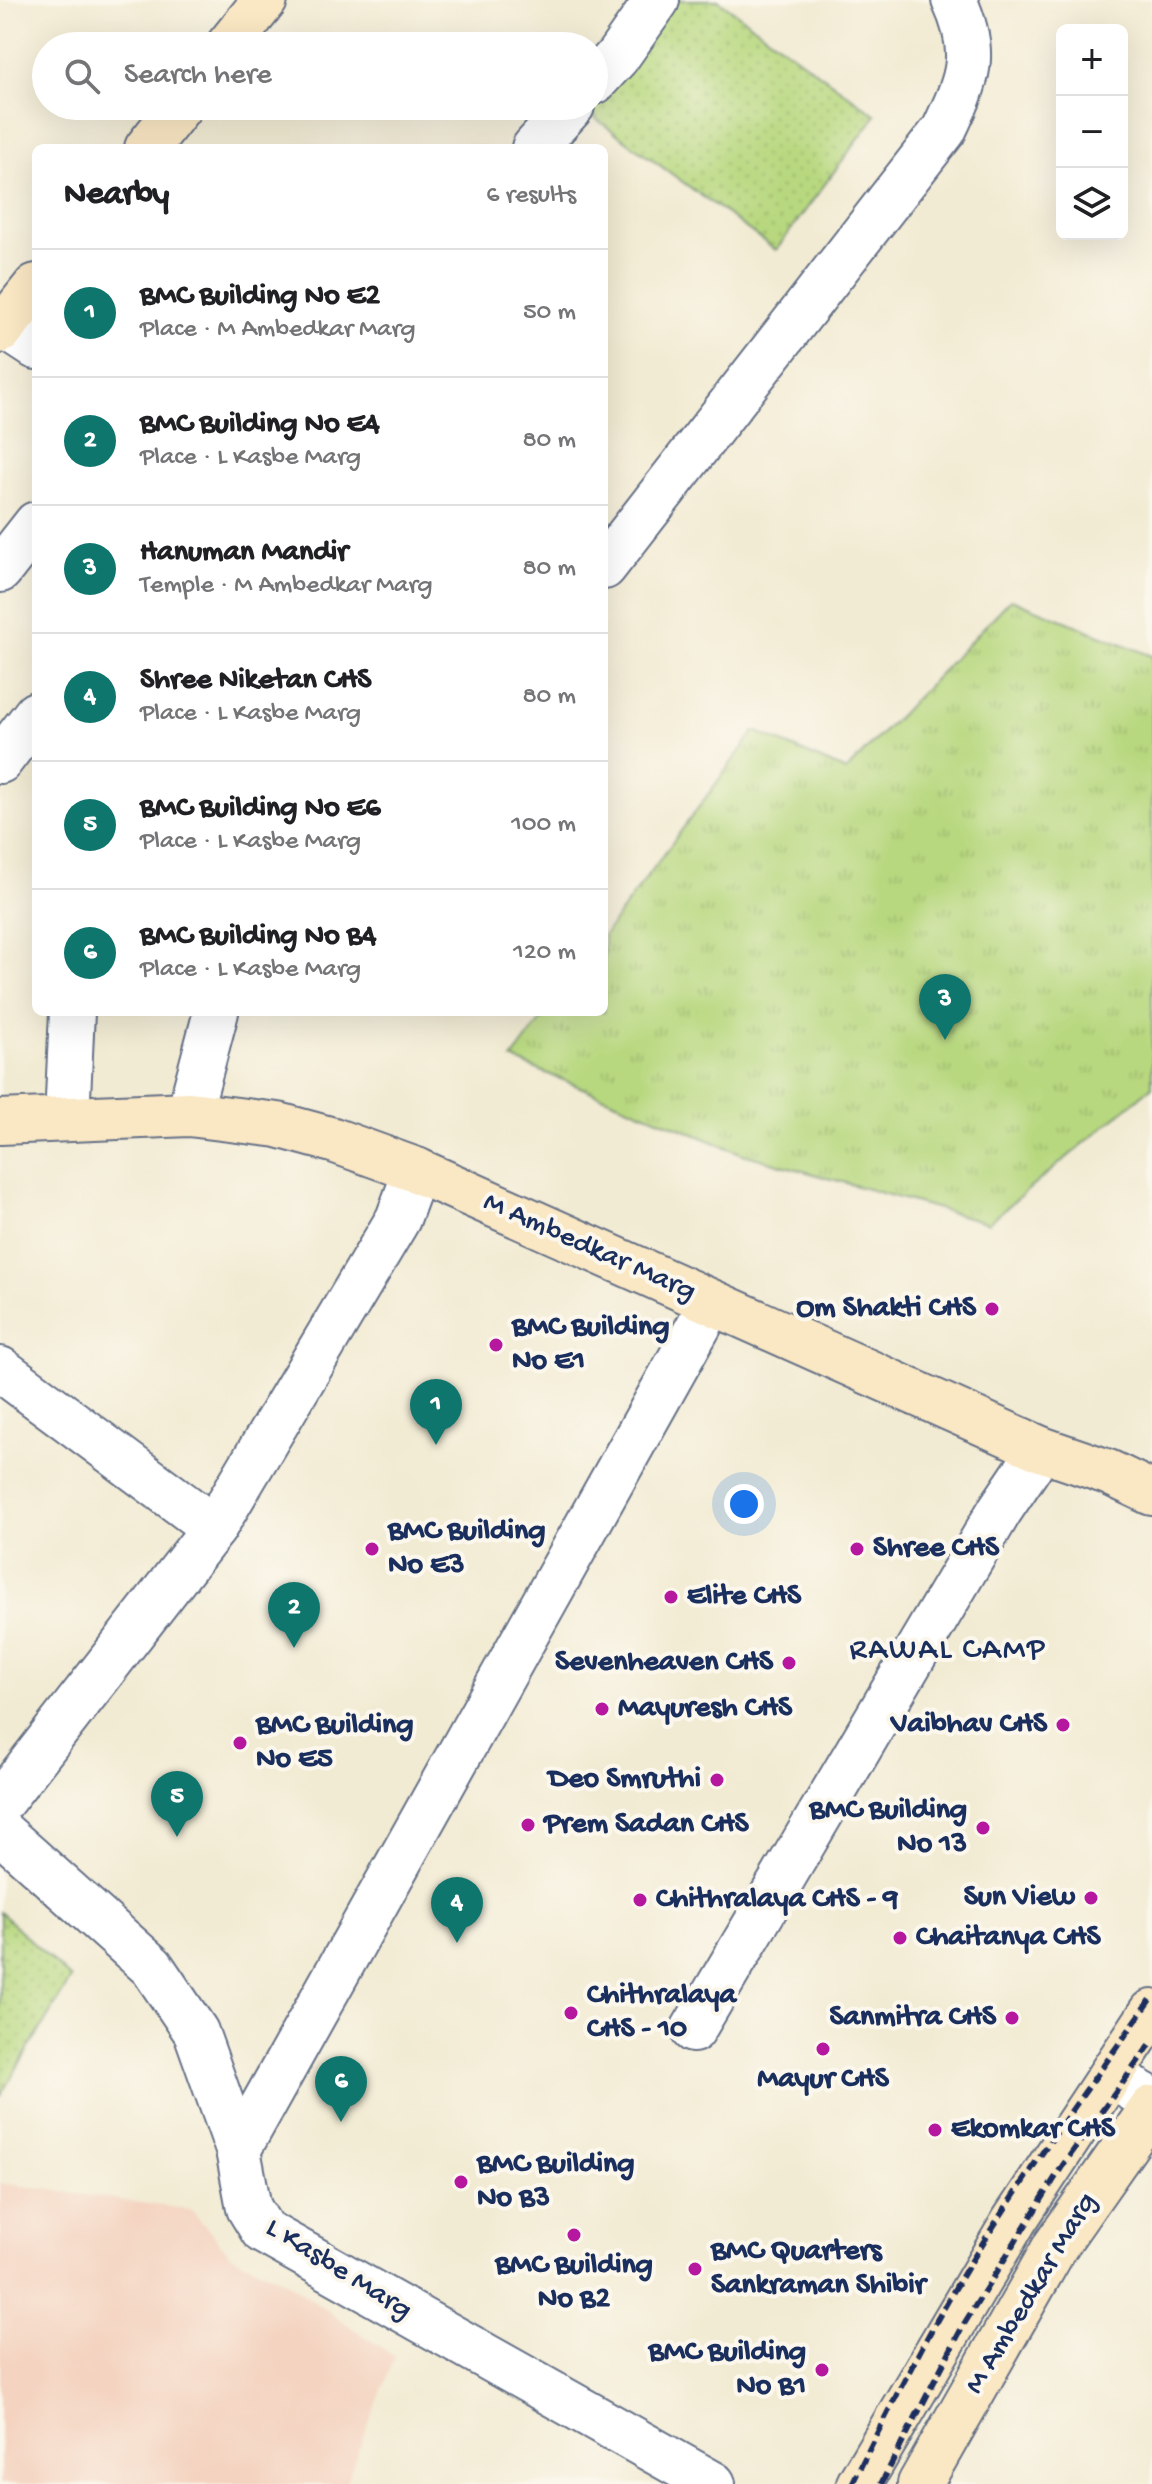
<!DOCTYPE html>
<meta charset="utf-8">
<style>
:root{--surface:#fff;--page:#f6f6f6;--text:#202124;--muted:#757577;--line:#e0e0e0;--accent:#0f766e}
body{margin:0;font-family:"Gochi Hand",sans-serif;background:var(--page);color:var(--text)}
.controls{position:absolute;right:24px;top:24px;display:grid;overflow:hidden;border-radius:12px;box-shadow:0 8px 32px #0002}
.controls button{width:72px;height:72px;display:grid;place-items:center;padding:0;border:0;border-bottom:2px solid var(--line);background:var(--surface);color:var(--text);font:40px sans-serif}
.you{position:absolute;left:744px;top:1504px;width:28px;height:28px;margin:-20px;border:6px solid #fff;border-radius:50%;background:#1a73e8;box-shadow:0 0 0 12px #1a73e833}
.badge{display:grid;place-items:center;width:52px;height:52px;border-radius:50%;background:var(--accent);color:#fff;font-size:26px;font-weight:700}
.pin{position:absolute;translate:-50% -66px;filter:drop-shadow(0 2px 4px #0008)}
.pin::after{content:'';position:absolute;top:42px;width:28px;height:24px;background:inherit;clip-path:polygon(0 0,100% 0,50% 100%)}
.list{margin:0;padding:0;list-style:none}
h2{display:flex;justify-content:space-between;align-items:center;height:104px;margin:0;padding:0 32px;font-size:34px}
h2 small{font-size:26px;font-weight:400;color:var(--muted)}
.list li{display:grid;grid-template-columns:52px 1fr auto;gap:24px;align-items:center;box-sizing:border-box;height:128px;padding:0 32px;border-top:2px solid var(--line)}
.list b{display:block;font-size:30px;white-space:nowrap}
.list p{margin:0;font-size:26px;white-space:nowrap;color:var(--muted)}
.list em{font-size:26px;font-style:normal;color:var(--muted)}
.icon{flex:none;width:44px;height:44px;fill:none;stroke:currentColor;stroke-width:2;stroke-linecap:round;stroke-linejoin:round}
.map{position:relative;flex:none;width:1152px;height:2484px;overflow:hidden}
.search{position:absolute;background:var(--surface);box-shadow:0 8px 32px #0002;left:32px;top:32px;width:576px;height:88px;display:flex;align-items:center;gap:20px;box-sizing:border-box;padding:0 28px;border-radius:44px;color:var(--muted);font-size:30px}
.panel{position:absolute;background:var(--surface);box-shadow:0 8px 32px #0002;left:32px;top:144px;width:576px;height:872px;border-radius:12px}
.map>svg:first-child{display:block}
.built{fill:#f4d3c0}
.grass{fill:url(#grass-tufts);stroke:#6a846e;stroke-width:2}
.park{fill:url(#park-dots);stroke:#6a846e;stroke-width:2}
.lines{fill:none;stroke-linecap:round;stroke-linejoin:round}
.street-casing{stroke:#667187;stroke-width:48}
.secondary-casing{stroke:#667187;stroke-width:48}
.street{stroke:#fff;stroke-width:44}
.secondary{stroke:#fae7c3;stroke-width:44}
.rail{stroke:#1b2f5e;stroke-width:6;stroke-dasharray:12 6;stroke-linecap:butt}
.poi-dot{fill:#b5179e;stroke:#fbf7ec;stroke-width:3}
.labels{text-anchor:middle;dominant-baseline:central;stroke-width:8;stroke-linejoin:round;paint-order:stroke}
.street-label{font-size:30px;fill:#1b2f5e;stroke:#fbf7ec}
.poi-label{font-size:30px;font-weight:bold;fill:#1b2f5e;stroke:#fbf7ec;text-anchor:start}
.neighbourhood-label{font-size:32px;letter-spacing:2px;fill:#1b2f5e;stroke:#fbf7ec}
</style>
<div class="map">
<svg width="1152" height="2484" viewBox="0 0 1152 2484">
<defs>
<pattern id="grass-tufts" width="24" height="20" patternUnits="userSpaceOnUse" patternTransform="scale(2)"><rect width="24" height="20" fill="#b8d87f"/><path d="M3 7l-1-3M5 7V3M7 7l1-3M15 17l-1-3M17 17v-4M19 17l1-3" fill="none" stroke="#9eba70"/></pattern>
<pattern id="park-dots" width="8" height="8" patternUnits="userSpaceOnUse" patternTransform="scale(2)"><rect width="8" height="8" fill="#b8d87f"/><path d="M2 2h.1M6 6h.1" fill="none" stroke="#9eba70" stroke-width="1.8" stroke-linecap="round"/></pattern>
</defs>
<rect width="100%" height="100%" fill="#fbf7ec"/>
<filter id="ink" filterUnits="userSpaceOnUse"><feTurbulence type="fractalNoise" baseFrequency=".0125" numOctaves="2"/><feDisplacementMap in="SourceGraphic" scale="16" xChannelSelector="R" yChannelSelector="G"/><feConvolveMatrix kernelMatrix="1 2 1 2 8 2 1 2 1" color-interpolation-filters="sRGB"/></filter>
<filter id="wash" filterUnits="userSpaceOnUse"><feTurbulence type="fractalNoise" baseFrequency=".006" numOctaves="4" result="noise"/><feDisplacementMap in="SourceGraphic" scale="32" xChannelSelector="R" yChannelSelector="G"/><feGaussianBlur stdDeviation="1.8" result="paint"/><feColorMatrix in="noise" values="0 0 0 0 0 0 0 0 0 0 0 0 0 0 0 0 0 1.4 0 .05"/><feComposite in="paint" operator="in"/></filter>
<g filter="url(#wash)">
<rect width="100%" height="100%" fill="#f2ebd3"/>
<polygon class="built" points="0,2183 191,2210 231,2255 287,2283 395,2357 345,2484 0,2484"/>
<polygon class="grass" points="1011,599 1152,656 1152,1087 988,1223 743,1154 512,1059 547,1012 604,1012 604,935 755,731 846,771"/>
<g class="park">
<polygon points="675,0 718,0 876,115 776,250 591,115"/>
<polygon points="0,1912 71,1979 0,2096"/>
</g>
</g>
<g filter="url(#ink)">
<g class="lines">
<defs>
<g id="street">
<polyline points="594,82 617,57 657,0"/>
<polyline points="534,148 572,106"/>
<polyline points="4,326 36,347"/>
<path d="M604 567 944 130C968 79 979 54 954 0"/>
<polyline points="0,570 36,524"/>
<polyline points="0,761 36,714"/>
<polyline points="189,1114 216,1012"/>
<polyline points="67,1119 72,1012"/>
<polyline points="0,1369 214,1528"/>
<polyline points="0,1803 214,1528 398,1219 416,1170"/>
<polyline points="0,1831 152,1967 196,2032 238,2150 249,2208 263,2231 713,2484"/>
<polyline points="693,2030 1000,1510 1041,1449"/>
<polyline points="1110,2076 1152,2100"/>
<polyline points="238,2150 711,1304"/>
</g>
<g id="secondary">
<polyline points="228,46 265,0"/>
<polyline points="147,148 180,106"/>
<polyline points="0,331 36,286"/>
<polyline points="0,1122 189,1114 278,1125 333,1140 416,1170 1041,1449 1108,1472 1152,1493"/>
<polyline points="859,2484 1014,2221 1152,2012"/>
<polyline points="920,2484 1056,2245 1152,2108"/>
</g>
</defs>
<use href="#street" class="street-casing"/>
<use href="#secondary" class="secondary-casing"/>
<use href="#street" class="street"/>
<use href="#secondary" class="secondary"/>
<g class="rail">
<path d="M852 2484C886 2415 921 2346 960 2280 1019 2182 1086 2090 1152 1998"/>
<polyline points="881,2484 964,2324 1063,2165 1152,2042"/>
</g>
</g>
</g>
<g class="poi-dot">
<circle cx="992" cy="1309" r="8"/>
<circle cx="496" cy="1345" r="8"/>
<circle cx="372" cy="1549" r="8"/>
<circle cx="857" cy="1549" r="8"/>
<circle cx="671" cy="1597" r="8"/>
<circle cx="789" cy="1663" r="8"/>
<circle cx="602" cy="1709" r="8"/>
<circle cx="1063" cy="1725" r="8"/>
<circle cx="240" cy="1743" r="8"/>
<circle cx="717" cy="1780" r="8"/>
<circle cx="528" cy="1825" r="8"/>
<circle cx="983" cy="1828" r="8"/>
<circle cx="1091" cy="1898" r="8"/>
<circle cx="640" cy="1900" r="8"/>
<circle cx="900" cy="1938" r="8"/>
<circle cx="571" cy="2013" r="8"/>
<circle cx="1012" cy="2018" r="8"/>
<circle cx="823" cy="2049" r="8"/>
<circle cx="935" cy="2130" r="8"/>
<circle cx="461" cy="2182" r="8"/>
<circle cx="574" cy="2235" r="8"/>
<circle cx="695" cy="2269" r="8"/>
<circle cx="822" cy="2370" r="8"/>
</g>
<g class="labels">
<g class="street-label">
<text transform="translate(589 1248) rotate(24)">M Ambedkar Marg</text>
<text transform="translate(338 2270) rotate(32)">L Kasbe Marg</text>
<text transform="translate(1032 2294) rotate(-59)">M Ambedkar Marg</text>
</g>
<g class="poi-label">
<text x="976" y="1309" text-anchor="end">Om Shakti CHS</text>
<text x="512" y="1328">BMC Building<tspan x="512" dy="34">No E1</tspan></text>
<text x="388" y="1532">BMC Building<tspan x="388" dy="34">No E3</tspan></text>
<text x="873" y="1549">Shree CHS</text>
<text x="687" y="1597">Elite CHS</text>
<text x="773" y="1663" text-anchor="end">Sevenheaven CHS</text>
<text x="618" y="1709">Mayuresh CHS</text>
<text x="1047" y="1725" text-anchor="end">Vaibhav CHS</text>
<text x="256" y="1726">BMC Building<tspan x="256" dy="34">No E5</tspan></text>
<text x="701" y="1780" text-anchor="end">Deo Smruthi</text>
<text x="967" y="1811" text-anchor="end">BMC Building<tspan x="967" dy="34">No 13</tspan></text>
<text x="544" y="1825">Prem Sadan CHS</text>
<text x="1075" y="1898" text-anchor="end">Sun View</text>
<text x="656" y="1900">Chithralaya CHS - 9</text>
<text x="916" y="1938">Chaitanya CHS</text>
<text x="587" y="1996">Chithralaya<tspan x="587" dy="34">CHS - 10</tspan></text>
<text x="996" y="2018" text-anchor="end">Sanmitra CHS</text>
<text x="823" y="2080" text-anchor="middle">Mayur CHS</text>
<text x="951" y="2130">Ekomkar CHS</text>
<text x="477" y="2165">BMC Building<tspan x="477" dy="34">No B3</tspan></text>
<text x="711" y="2252">BMC Quarters<tspan x="711" dy="34">Sankraman Shibir</tspan></text>
<text x="574" y="2266" text-anchor="middle">BMC Building<tspan x="574" dy="34">No B2</tspan></text>
<text x="806" y="2353" text-anchor="end">BMC Building<tspan x="806" dy="34">No B1</tspan></text>
</g>
<g class="neighbourhood-label">
<text x="948" y="1651">RAWAL CAMP</text>
</g>
</g>
</svg>
<div class="controls">
<button>+</button>
<button>−</button>
<button><svg class="icon" aria-label="layers" viewBox="0 0 24 24"><path d="M12 4l9 5-9 5-9-5zM3 14l9 5 9-5"/></svg></button>
</div>
<div class="you"></div>
<div class="pin badge" style="left:436px;top:1445px">1</div>
<div class="pin badge" style="left:294px;top:1648px">2</div>
<div class="pin badge" style="left:945px;top:1040px">3</div>
<div class="pin badge" style="left:457px;top:1943px">4</div>
<div class="pin badge" style="left:177px;top:1837px">5</div>
<div class="pin badge" style="left:341px;top:2122px">6</div>
<div class="search"><svg class="icon" aria-label="search" viewBox="0 0 24 24"><circle cx="10" cy="10" r="6"/><path d="M15 15l6 6"/></svg>Search here</div>
<section class="panel">
<h2>Nearby<small>6 results</small></h2>
<ul class="list">
<li><span class="badge">1</span><div><b>BMC Building No E2</b><p>Place · M Ambedkar Marg</p></div><em>50 m</em></li>
<li><span class="badge">2</span><div><b>BMC Building No E4</b><p>Place · L Kasbe Marg</p></div><em>80 m</em></li>
<li><span class="badge">3</span><div><b>Hanuman Mandir</b><p>Temple · M Ambedkar Marg</p></div><em>80 m</em></li>
<li><span class="badge">4</span><div><b>Shree Niketan CHS</b><p>Place · L Kasbe Marg</p></div><em>80 m</em></li>
<li><span class="badge">5</span><div><b>BMC Building No E6</b><p>Place · L Kasbe Marg</p></div><em>100 m</em></li>
<li><span class="badge">6</span><div><b>BMC Building No B4</b><p>Place · L Kasbe Marg</p></div><em>120 m</em></li>
</ul>
</section>
</div>
